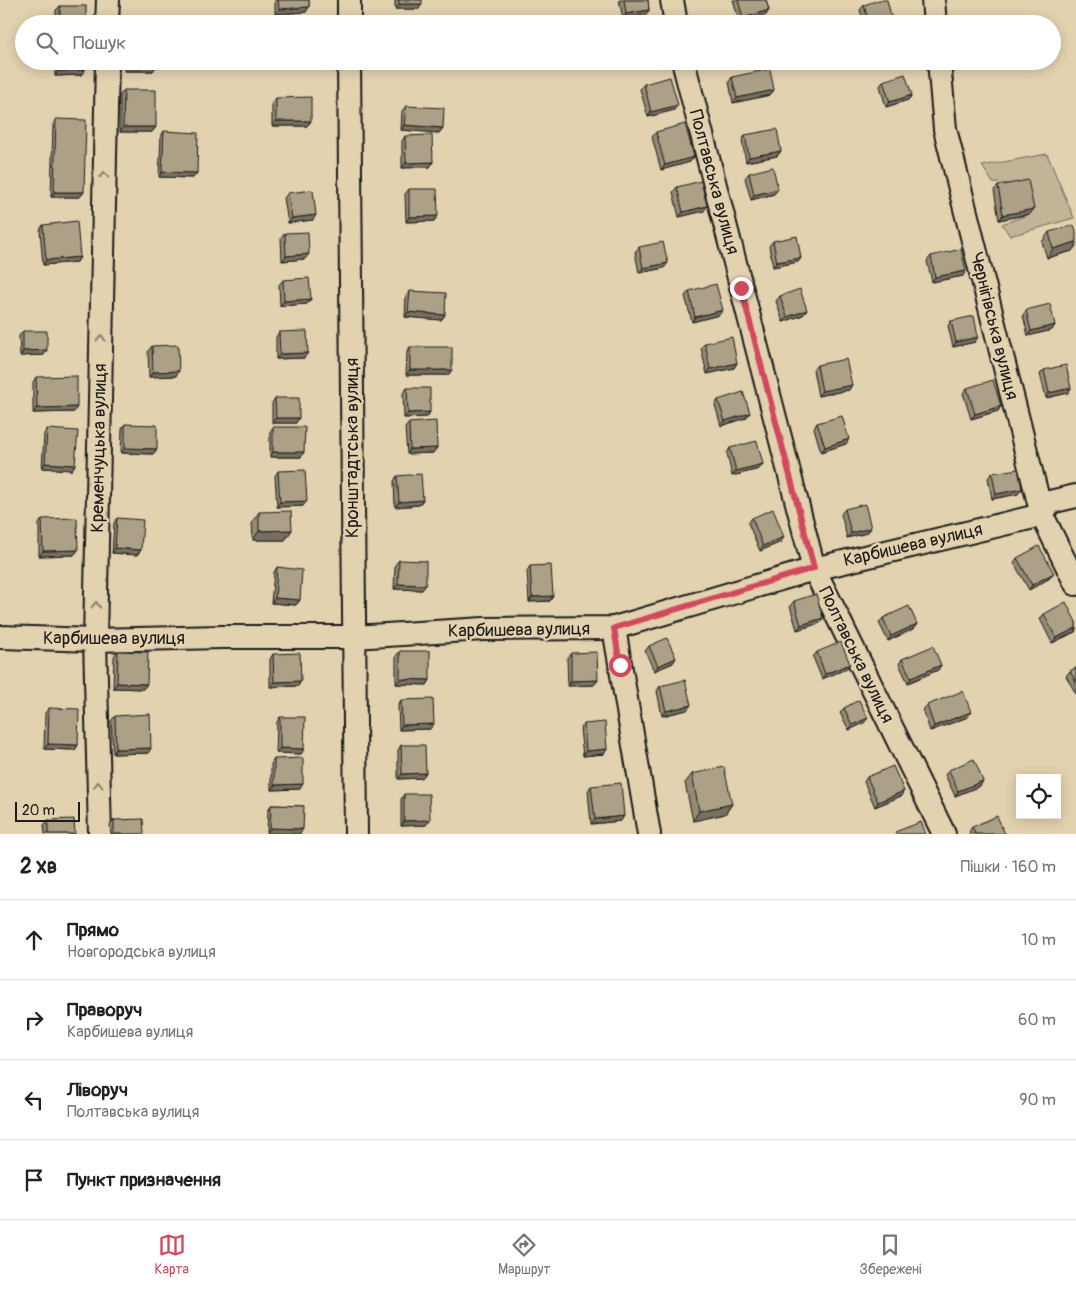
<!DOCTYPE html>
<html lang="uk">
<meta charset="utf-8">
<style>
:root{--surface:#fff;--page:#f6f6f6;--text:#202124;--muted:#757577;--line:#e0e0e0;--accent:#d1495b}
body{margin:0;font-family:Pangolin,sans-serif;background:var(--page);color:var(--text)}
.controls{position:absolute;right:15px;bottom:15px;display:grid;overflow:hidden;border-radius:0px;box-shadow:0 2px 12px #0003}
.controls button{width:45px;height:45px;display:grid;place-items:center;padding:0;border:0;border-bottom:1px solid var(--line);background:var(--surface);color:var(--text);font:25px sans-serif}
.scale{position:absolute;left:15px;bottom:12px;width:65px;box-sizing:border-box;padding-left:5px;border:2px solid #1c1c1c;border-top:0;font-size:14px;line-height:18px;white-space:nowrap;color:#1c1c1c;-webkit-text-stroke:4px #e3d2af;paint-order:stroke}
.stop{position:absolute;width:15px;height:15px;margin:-11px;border:4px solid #d1495b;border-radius:50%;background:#fff}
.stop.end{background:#d1495b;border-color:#fff;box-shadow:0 1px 5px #0008}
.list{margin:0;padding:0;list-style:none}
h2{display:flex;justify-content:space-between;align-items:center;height:65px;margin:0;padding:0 20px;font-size:21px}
h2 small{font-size:16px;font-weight:400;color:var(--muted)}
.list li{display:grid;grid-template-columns:32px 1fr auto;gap:15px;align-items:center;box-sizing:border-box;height:80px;padding:0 20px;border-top:1px solid var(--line)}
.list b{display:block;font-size:19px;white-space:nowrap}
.list p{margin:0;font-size:16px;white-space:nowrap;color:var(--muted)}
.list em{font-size:16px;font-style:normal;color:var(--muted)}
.icon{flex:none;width:28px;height:28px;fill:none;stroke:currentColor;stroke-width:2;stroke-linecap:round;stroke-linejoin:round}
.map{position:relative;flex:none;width:1076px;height:834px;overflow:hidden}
.search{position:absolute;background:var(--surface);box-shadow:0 2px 12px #0003;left:15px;right:15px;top:15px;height:55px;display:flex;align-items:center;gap:12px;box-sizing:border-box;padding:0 18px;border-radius:28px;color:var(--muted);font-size:19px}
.sheet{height:385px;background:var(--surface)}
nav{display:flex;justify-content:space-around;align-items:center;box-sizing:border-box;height:70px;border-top:1px solid var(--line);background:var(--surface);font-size:14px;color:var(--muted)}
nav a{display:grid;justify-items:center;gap:2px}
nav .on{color:var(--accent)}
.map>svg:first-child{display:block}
.green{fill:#c2b497;stroke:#6f685a}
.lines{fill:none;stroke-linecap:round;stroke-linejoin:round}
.minor-casing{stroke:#1c1c1c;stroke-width:26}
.minor{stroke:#e3d2af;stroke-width:22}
.wall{fill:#948a74;stroke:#1c1c1c}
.shaded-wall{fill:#78705e;stroke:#1c1c1c}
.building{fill:#aca087;stroke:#1c1c1c}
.oneway{stroke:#89806d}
.route{stroke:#d1495b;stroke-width:6}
.labels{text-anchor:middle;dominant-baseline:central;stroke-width:4.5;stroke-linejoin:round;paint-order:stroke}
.street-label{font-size:18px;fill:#1c1c1c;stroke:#e3d2af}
</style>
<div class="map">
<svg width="1076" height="834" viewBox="0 0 1076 834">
<rect width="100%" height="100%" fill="#e3d2af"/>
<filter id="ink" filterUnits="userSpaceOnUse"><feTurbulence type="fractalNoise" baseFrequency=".02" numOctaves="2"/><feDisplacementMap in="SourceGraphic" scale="10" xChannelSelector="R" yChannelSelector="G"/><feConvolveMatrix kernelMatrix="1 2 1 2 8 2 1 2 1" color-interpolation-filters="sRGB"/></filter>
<g filter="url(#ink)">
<polygon class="green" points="1047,154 1074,218 1010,236 1002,224 1030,214 1025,185 993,183 982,166"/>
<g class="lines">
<defs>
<g id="minor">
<polyline points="349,0 349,24"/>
<polyline points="672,0 676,24"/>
<polyline points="933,0 935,24"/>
<polyline points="107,24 108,0"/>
<polyline points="349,61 356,834"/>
<polyline points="683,61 814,569 944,834"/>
<polyline points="939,61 945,129 1042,515 1076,584"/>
<polyline points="614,628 649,834"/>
<polyline points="0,637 95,640 221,637 353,637 484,629 614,628 814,569 1042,515 1050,502 1076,496"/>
<polyline points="100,834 95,640 107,61"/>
</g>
</defs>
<use href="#minor" class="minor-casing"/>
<use href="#minor" class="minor"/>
</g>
<g class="wall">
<polygon points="275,0 309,0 309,7 306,12 275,14"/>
<polygon points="395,0 422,0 419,9 395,9"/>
<polygon points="619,0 648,0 649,10 646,15 623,19"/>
<polygon points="733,0 766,0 769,10 766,15 740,23"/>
<polygon points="864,5 893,24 864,24 860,10"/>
<polygon points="60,6 86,24 56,24 56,10"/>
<polygon points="55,61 85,61 85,70 81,75 55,76"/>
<polygon points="124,61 156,61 156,66 153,71 124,71"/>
<polygon points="247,61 274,61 271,65 247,67"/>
<polygon points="732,77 774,90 770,95 733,103 729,82"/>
<polygon points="883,81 912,95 908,100 886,107 880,86"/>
<polygon points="644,84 674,110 648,117 640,89"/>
<polygon points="124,90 156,127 152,132 120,132 120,95"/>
<polygon points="276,98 311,121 307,126 272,126 272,103"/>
<polygon points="406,106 443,128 439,133 401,130 402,111"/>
<polygon points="56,119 84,192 80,197 51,197 53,124"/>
<polygon points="164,131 197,173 193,178 159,177 161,136"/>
<polygon points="656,132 694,157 690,162 661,170 652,137"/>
<polygon points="745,135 781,151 777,156 746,162 742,140"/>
<polygon points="405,136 433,162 430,167 402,168 402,141"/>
<polygon points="749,173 778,189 774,194 751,200 745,178"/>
<polygon points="998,186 1030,214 999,220 994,190"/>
<polygon points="677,187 704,211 679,217 673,192"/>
<polygon points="409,189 434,221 406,222 405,194"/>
<polygon points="288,193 313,220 288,223 284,198"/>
<polygon points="43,225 80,257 77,262 43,265 40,230"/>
<polygon points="1049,232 1072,251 1047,258 1042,242"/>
<polygon points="285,233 305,259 282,261 281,238"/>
<polygon points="773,241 801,258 798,262 773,267 769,246"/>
<polygon points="639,247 664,268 639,273 635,252"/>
<polygon points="931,256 963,276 932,282 927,261"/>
<polygon points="283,280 311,299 307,304 280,306 279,285"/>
<polygon points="410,291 445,315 441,320 405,317 406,296"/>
<polygon points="689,291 719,315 692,322 685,296"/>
<polygon points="780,296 807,310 803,315 783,322 776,301"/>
<polygon points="1026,310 1055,325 1052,330 1028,336 1023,315"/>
<polygon points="951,321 975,342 953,347 948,326"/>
<polygon points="23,331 44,355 20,356 19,336"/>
<polygon points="279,332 304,358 276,359 276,337"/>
<polygon points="705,343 737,363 734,368 707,374 701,348"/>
<polygon points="152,346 176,376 149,377 148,351"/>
<polygon points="410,347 452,370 448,375 406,375 407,352"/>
<polygon points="817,365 849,390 818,396 813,370"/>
<polygon points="1044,370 1071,388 1068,393 1046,398 1040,374"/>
<polygon points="36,377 74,412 33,413 33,382"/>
<polygon points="407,388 430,412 427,417 404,418 403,393"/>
<polygon points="967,388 1001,406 998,411 971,419 963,393"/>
<polygon points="275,398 296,423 272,423 272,403"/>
<polygon points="718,400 746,418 721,426 715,405"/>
<polygon points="409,423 433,453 407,454 405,428"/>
<polygon points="817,423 846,444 821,452 814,428"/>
<polygon points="125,424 157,449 153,454 121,453 122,429"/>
<polygon points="273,427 304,452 301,457 270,457 270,432"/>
<polygon points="47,429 72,470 42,468 44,434"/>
<polygon points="730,448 763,464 759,469 732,476 727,453"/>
<polygon points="278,471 303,506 277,507 275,476"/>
<polygon points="992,473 1018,494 992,499 988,478"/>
<polygon points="397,476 419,505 395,507 394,481"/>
<polygon points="845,509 871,528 867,533 847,538 841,514"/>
<polygon points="259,512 292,530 285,540 253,540 252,522"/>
<polygon points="117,518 141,550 137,555 112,553 114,523"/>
<polygon points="752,518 781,542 760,551 748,523"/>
<polygon points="42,519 78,550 74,555 39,556 39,524"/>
<polygon points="1017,558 1050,578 1029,590 1014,563"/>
<polygon points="399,560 422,590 394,589 395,565"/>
<polygon points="530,566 553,596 550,601 529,602 527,571"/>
<polygon points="277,567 300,600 296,605 271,603 274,572"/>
<polygon points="794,601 820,623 797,630 790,606"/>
<polygon points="1044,614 1076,622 1076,630 1075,632 1052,643 1040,619"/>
<polygon points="883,618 917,624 913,629 888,641 879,623"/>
<polygon points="649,646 673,663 654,671 645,651"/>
<polygon points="118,651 147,684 143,689 113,688 114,656"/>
<polygon points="400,651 430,680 427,685 396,684 396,656"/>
<polygon points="817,652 846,669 822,679 813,657"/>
<polygon points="571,653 598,680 594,685 568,686 567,658"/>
<polygon points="273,654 301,681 298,686 270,687 270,659"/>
<polygon points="902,659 941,665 938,670 908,683 899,664"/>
<polygon points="1076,668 1076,694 1066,676 1070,671"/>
<polygon points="660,686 687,710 662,716 657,691"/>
<polygon points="401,700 430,729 399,730 398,705"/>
<polygon points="927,705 968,717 930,731 923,710"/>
<polygon points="49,708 78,745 75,750 44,749 45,713"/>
<polygon points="844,708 864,723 849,730 840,713"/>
<polygon points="115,716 151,748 148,753 113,754 111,721"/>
<polygon points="280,717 304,749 301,754 276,753 277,722"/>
<polygon points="584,724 607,749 604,754 583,756 580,729"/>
<polygon points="401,745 422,778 398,779 398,750"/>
<polygon points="274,759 300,789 271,790 271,764"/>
<polygon points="949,770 983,781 980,786 955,796 945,775"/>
<polygon points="692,774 732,804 725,814 693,821 685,783"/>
<polygon points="867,777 901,796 875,807 864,782"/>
<polygon points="591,786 621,821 591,824 588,791"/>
<polygon points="404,794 426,825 401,826 401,799"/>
<polygon points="271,805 304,806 267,833 268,810"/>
<polygon points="48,820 75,834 45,834 44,825"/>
<polygon points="114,820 144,834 111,834 110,825"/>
<polygon points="972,827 1005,834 970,834 969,832"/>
</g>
<g class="shaded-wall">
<polygon points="399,4 422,4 419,9 395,9"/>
<polygon points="309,7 306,12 275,14 279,9"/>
<polygon points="649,10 646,15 623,19 626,14"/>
<polygon points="769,10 766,15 740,23 743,18"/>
<polygon points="262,61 274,61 271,65 247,67 251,62"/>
<polygon points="128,66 156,66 153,71 124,71"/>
<polygon points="85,70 81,75 55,76 58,71"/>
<polygon points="774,90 770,95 733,103 737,98"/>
<polygon points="912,95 908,100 886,107 890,102"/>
<polygon points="678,105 674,110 648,117 651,112"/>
<polygon points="276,121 311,121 307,126 272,126"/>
<polygon points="404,125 443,128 439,133 401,130"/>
<polygon points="123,127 156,127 152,132 120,132"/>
<polygon points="781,151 777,156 746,162 749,157"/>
<polygon points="694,157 690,162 661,170 665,165"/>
<polygon points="433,162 430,167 402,168 406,163"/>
<polygon points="162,172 197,173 193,178 159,177"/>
<polygon points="778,189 774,194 751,200 754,195"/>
<polygon points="54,192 84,192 80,197 51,197"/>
<polygon points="707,206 704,211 679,217 683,212"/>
<polygon points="1034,209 1030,214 999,220 1003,215"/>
<polygon points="316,215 313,220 288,223 292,218"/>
<polygon points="438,216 434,221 406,222 409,217"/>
<polygon points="1076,242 1076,246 1072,251 1047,258 1053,249"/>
<polygon points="309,254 305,259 282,261 286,256"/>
<polygon points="80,257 77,262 43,265 46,260"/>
<polygon points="801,258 798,262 773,267 777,262"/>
<polygon points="668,263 664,268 639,273 643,268"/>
<polygon points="966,271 963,276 932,282 935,277"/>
<polygon points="311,299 307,304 280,306 284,301"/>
<polygon points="723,310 719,315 692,322 695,317"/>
<polygon points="807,310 803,315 783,322 787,317"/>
<polygon points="408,312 445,315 441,320 405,317"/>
<polygon points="1055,325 1052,330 1028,336 1031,331"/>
<polygon points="978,337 975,342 953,347 956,342"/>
<polygon points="47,350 44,355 20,356 23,351"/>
<polygon points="308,353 304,358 276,359 280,354"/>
<polygon points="737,363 734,368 707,374 710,369"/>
<polygon points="410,370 452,370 448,375 406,375"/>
<polygon points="179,371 176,376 149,377 153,372"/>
<polygon points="852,385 849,390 818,396 822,391"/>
<polygon points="1071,388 1068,393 1046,398 1049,393"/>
<polygon points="1001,406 998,411 971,419 975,414"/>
<polygon points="77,407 74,412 33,413 37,408"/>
<polygon points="430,412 427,417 404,418 408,413"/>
<polygon points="750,413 746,418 721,426 725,421"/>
<polygon points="276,418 299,418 296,423 272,423"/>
<polygon points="849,439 846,444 821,452 825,447"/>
<polygon points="125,448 157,449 153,454 121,453"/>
<polygon points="437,448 433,453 407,454 410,449"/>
<polygon points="273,452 304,452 301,457 270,457"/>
<polygon points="45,463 75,465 72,470 42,468"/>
<polygon points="763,464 759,469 732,476 736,471"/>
<polygon points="1022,489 1018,494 992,499 996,494"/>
<polygon points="423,500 419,505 395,507 399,502"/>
<polygon points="307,501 303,506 277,507 280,502"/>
<polygon points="871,528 867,533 847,538 851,533"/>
<polygon points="292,530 285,540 253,540 259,531"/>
<polygon points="784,537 781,542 760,551 763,546"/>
<polygon points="115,548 141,550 137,555 112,553"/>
<polygon points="78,550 74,555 39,556 43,551"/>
<polygon points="1054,573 1050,578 1029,590 1032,585"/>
<polygon points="398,584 426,585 422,590 394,589"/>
<polygon points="553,596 550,601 529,602 532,597"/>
<polygon points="275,598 300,600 296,605 271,603"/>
<polygon points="823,618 820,623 797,630 801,625"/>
<polygon points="917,624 913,629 888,641 891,636"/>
<polygon points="1076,628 1075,632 1052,643 1056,638"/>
<polygon points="676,658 673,663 654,671 658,666"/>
<polygon points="850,664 846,669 822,679 825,674"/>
<polygon points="941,665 938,670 908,683 911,678"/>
<polygon points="400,679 430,680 427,685 396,684"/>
<polygon points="598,680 594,685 568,686 571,681"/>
<polygon points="301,681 298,686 270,687 274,682"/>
<polygon points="117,683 147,684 143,689 113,688"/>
<polygon points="691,705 687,710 662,716 666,711"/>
<polygon points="971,712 968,717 930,731 934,726"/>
<polygon points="868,718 864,723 849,730 852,725"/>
<polygon points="434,724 430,729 399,730 402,725"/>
<polygon points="48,744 78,745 75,750 44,749"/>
<polygon points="151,748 148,753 113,754 116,749"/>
<polygon points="280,748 304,749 301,754 276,753"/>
<polygon points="607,749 604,754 583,756 586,751"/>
<polygon points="426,773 422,778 398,779 402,774"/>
<polygon points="983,781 980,786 955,796 958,791"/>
<polygon points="303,784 300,789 271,790 274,785"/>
<polygon points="904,791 901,796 875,807 878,802"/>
<polygon points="732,804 725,814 693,821 699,811"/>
<polygon points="624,816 621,821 591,824 595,819"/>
<polygon points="430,820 426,825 401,826 404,821"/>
<polygon points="270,828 303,829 300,834 267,833"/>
</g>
<g class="building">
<polygon points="278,0 309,0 309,7 279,9"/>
<rect x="399" y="0" width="23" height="4"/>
<polygon points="624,0 648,0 649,10 626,14"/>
<polygon points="738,0 766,0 769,10 743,18"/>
<polygon points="879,0 887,0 893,24 869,24 864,5"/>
<rect x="60" y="6" width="26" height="18"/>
<polygon points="655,20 656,24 642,24"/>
<polygon points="59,61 85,61 85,70 58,71"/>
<rect x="128" y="61" width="28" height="5"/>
<polygon points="770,69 774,90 737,98 732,77"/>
<polygon points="905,74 912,95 890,102 883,81"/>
<polygon points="670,77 678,105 651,112 644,84"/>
<polygon points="124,90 156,90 156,127 123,127"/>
<polygon points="311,97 311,121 276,121 276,98"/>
<polygon points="406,106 444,108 443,128 404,125"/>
<polygon points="56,119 86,120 84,192 54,192"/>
<polygon points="685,124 694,157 665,165 656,132"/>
<polygon points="777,129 781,151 749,157 745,135"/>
<polygon points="164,131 198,133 197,173 162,172"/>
<polygon points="432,135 433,162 406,163 405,136"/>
<polygon points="773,167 778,189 754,195 749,173"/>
<polygon points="1028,180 1034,209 1003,215 998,186"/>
<polygon points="701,181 707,206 683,212 677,187"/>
<polygon points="409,189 437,189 438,216 409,217"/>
<polygon points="313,190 316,215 292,218 288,193"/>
<polygon points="77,221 80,257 46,260 43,225"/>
<polygon points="1074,225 1076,231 1076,242 1053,249 1049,232"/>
<polygon points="308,232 309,254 286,256 285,233"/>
<polygon points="797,236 801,258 777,262 773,241"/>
<polygon points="663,242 668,263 643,268 639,247"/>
<polygon points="961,249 966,271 935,277 931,256"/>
<polygon points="309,278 311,299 284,301 283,280"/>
<polygon points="716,284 723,310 695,317 689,291"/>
<polygon points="800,289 807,310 787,317 780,296"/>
<polygon points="410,291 446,293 445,315 408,312"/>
<polygon points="1050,304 1055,325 1031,331 1026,310"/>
<polygon points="974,316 978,337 956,342 951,321"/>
<polygon points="23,331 47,331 47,350 23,351"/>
<polygon points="307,331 308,353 280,354 279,332"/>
<polygon points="732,337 737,363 710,369 705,343"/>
<polygon points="178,345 179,371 153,372 152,346"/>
<rect x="410" y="347" width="42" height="23"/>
<polygon points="846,359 852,385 822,391 817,365"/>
<polygon points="1066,365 1071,388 1049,393 1044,370"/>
<polygon points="77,376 77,407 37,408 36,377"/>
<polygon points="993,380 1001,406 975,414 967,388"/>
<polygon points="407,388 430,388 430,412 408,413"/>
<polygon points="743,392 750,413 725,421 718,400"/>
<polygon points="275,398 299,398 299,418 276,418"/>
<polygon points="842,416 849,439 825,447 817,423"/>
<polygon points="436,421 437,448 410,449 409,423"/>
<polygon points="125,424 157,425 157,449 125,448"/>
<polygon points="273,427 305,427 304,452 273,452"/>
<polygon points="47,429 78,431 75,465 45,463"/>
<polygon points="757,441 763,464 736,471 730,448"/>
<polygon points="1018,469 1022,489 996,494 992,473"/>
<polygon points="305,470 307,501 280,502 278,471"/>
<polygon points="421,474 423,500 399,502 397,476"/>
<polygon points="865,504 871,528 851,533 845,509"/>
<polygon points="773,509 784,537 763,546 752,518"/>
<polygon points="291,511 292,530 259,531 259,512"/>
<polygon points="77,518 78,550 43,551 42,519"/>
<polygon points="117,518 143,520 141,550 115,548"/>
<polygon points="1039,546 1054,573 1032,585 1017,558"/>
<polygon points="399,560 426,561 426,585 398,584"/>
<polygon points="551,565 553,596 532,597 530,566"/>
<polygon points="277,567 302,570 300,600 275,598"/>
<polygon points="816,594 823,618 801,625 794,601"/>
<polygon points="1066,602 1076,622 1076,628 1056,638 1044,614"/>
<polygon points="909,606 917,624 891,636 883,618"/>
<polygon points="667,638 676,658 658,666 649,646"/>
<polygon points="841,642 850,664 825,674 817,652"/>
<polygon points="933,646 941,665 911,678 902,659"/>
<polygon points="118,651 148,652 147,684 117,683"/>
<polygon points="400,651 430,651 430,680 400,679"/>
<polygon points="597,652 598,680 571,681 571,653"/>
<polygon points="300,653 301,681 274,682 273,654"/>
<polygon points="1076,668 1076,682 1070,671"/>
<polygon points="685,680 691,705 666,711 660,686"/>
<polygon points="963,691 971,712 934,726 927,705"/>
<polygon points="433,699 434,724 402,725 401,700"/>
<polygon points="859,700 868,718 852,725 844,708"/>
<polygon points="49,708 79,709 78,745 48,744"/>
<polygon points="150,714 151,748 116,749 115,716"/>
<polygon points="280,717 305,717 304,749 280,748"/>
<polygon points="605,722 607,749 586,751 584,724"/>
<polygon points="401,745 425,745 426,773 402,774"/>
<polygon points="303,758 303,784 274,785 274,759"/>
<polygon points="974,759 983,781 958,791 949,770"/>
<polygon points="893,766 904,791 878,802 867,777"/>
<polygon points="724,767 732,804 699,811 692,774"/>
<polygon points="621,783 624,816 595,819 591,786"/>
<polygon points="404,794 429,794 430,820 404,821"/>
<polygon points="271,805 304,806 303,829 270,828"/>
<polygon points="997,816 1005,834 976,834 972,827"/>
<polygon points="74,819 75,834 48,834 48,820"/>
<polygon points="143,819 144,834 114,834 114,820"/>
<polygon points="921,822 926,834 896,834 895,832"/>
</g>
<defs><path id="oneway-chevron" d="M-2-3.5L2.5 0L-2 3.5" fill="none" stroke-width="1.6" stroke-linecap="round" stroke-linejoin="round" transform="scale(1.25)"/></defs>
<g class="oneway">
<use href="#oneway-chevron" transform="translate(104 175) rotate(-89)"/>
<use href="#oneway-chevron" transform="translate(101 338) rotate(-89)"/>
<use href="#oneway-chevron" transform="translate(96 605) rotate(-89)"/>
<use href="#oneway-chevron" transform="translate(98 785) rotate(-91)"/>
</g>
</g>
<g class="lines" filter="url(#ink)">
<polyline class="route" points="620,665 614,628 814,568 741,288"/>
</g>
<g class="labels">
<g class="street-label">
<text transform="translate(714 182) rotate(75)">Полтавська вулиця</text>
<text transform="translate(994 326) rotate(76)">Чернігівська вулиця</text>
<text transform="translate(99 448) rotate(-89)">Кременчуцька вулиця</text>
<text transform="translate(352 448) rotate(-90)">Кронштадтська вулиця</text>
<text transform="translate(913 545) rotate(-13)">Карбишева вулиця</text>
<text transform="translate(519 630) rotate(-1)">Карбишева вулиця</text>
<text x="114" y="638">Карбишева вулиця</text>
<text transform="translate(856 655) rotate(64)">Полтавська вулиця</text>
</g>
</g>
</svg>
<div class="controls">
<button><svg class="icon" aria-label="locate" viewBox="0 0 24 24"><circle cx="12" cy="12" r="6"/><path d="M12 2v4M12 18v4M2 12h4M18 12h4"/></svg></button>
</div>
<div class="scale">20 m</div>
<div class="stop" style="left:620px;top:665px"></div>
<div class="stop end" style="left:741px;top:288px"></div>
<div class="search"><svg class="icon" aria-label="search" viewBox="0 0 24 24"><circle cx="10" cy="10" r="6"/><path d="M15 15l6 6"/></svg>Пошук</div>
</div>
<section class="sheet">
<h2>2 хв<small>Пішки · 160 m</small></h2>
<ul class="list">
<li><svg class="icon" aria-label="ahead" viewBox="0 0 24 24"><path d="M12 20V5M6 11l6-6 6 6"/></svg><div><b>Прямо</b><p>Новгородська вулиця</p></div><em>10 m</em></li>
<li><svg class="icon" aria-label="right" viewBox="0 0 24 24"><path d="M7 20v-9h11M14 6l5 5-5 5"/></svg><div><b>Праворуч</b><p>Карбишева вулиця</p></div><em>60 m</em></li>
<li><svg class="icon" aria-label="left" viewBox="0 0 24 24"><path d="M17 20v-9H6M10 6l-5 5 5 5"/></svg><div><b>Ліворуч</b><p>Полтавська вулиця</p></div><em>90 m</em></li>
<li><svg class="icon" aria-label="arrive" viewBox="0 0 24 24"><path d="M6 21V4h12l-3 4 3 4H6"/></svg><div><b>Пункт призначення</b></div></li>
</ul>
</section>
<nav>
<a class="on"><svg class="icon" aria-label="map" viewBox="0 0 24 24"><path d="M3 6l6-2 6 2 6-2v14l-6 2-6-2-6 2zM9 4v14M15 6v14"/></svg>Карта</a>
<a><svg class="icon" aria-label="directions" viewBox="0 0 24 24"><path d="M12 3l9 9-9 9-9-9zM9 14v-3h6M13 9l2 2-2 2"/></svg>Маршрут</a>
<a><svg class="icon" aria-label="saved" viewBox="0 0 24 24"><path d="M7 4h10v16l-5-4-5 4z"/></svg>Збережені</a>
</nav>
